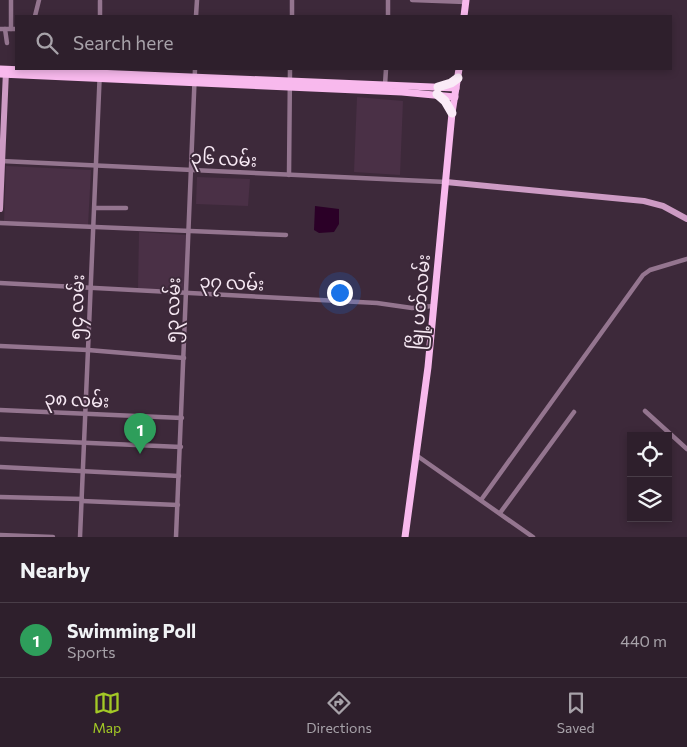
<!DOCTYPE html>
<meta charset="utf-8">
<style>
:root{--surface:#2e1f2c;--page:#362734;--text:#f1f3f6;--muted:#a7a2a9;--line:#493d48;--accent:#a3c926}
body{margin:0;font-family:Commissioner,"Noto Sans Myanmar",sans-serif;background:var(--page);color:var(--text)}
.controls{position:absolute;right:15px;bottom:15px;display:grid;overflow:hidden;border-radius:0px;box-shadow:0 2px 8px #0003}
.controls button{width:45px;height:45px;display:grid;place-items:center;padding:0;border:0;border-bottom:1px solid var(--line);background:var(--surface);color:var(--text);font:25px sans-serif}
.you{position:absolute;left:339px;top:292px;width:18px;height:18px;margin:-12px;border:4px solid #fff;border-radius:50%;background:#1a73e8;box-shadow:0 0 0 8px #1a73e833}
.badge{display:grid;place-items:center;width:32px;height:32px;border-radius:50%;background:var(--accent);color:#fff;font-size:16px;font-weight:700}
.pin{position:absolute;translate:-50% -41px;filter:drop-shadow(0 1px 2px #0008)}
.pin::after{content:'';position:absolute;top:26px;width:18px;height:15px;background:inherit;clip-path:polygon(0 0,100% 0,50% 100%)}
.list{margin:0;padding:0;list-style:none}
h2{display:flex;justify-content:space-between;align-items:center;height:65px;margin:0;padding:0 20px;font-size:21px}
h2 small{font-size:16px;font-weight:400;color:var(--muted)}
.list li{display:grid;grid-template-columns:32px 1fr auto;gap:15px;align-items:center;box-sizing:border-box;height:75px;padding:0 20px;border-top:1px solid var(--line)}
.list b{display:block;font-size:19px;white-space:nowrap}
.list p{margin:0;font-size:16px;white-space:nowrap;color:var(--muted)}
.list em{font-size:16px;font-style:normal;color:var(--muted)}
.icon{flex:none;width:28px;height:28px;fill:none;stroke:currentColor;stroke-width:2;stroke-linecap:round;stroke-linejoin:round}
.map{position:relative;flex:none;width:687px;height:537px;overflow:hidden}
.search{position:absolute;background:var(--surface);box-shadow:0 2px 8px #0003;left:15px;right:15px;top:15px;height:55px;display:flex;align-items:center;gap:12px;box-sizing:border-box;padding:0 18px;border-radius:0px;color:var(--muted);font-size:19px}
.sheet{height:140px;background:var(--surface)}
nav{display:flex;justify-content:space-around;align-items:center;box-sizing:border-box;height:70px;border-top:1px solid var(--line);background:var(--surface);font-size:14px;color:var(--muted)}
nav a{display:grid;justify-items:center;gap:2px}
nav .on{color:var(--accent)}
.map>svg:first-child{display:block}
.built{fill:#4a3046}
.water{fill:#2b0027}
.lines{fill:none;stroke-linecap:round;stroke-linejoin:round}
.street{stroke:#94758f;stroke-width:4.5}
.secondary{stroke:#cd9bc4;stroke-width:6}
.primary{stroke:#f8b9ed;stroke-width:7}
.highway{stroke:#faebf7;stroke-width:9}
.labels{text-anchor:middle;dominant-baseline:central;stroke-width:4;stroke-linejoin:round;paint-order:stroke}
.street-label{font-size:18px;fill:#f7e9f4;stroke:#3d293a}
</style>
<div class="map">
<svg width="687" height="537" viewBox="0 0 687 537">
<rect width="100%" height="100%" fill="#3d293a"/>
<g class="built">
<polygon points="357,97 403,101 400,175 354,172"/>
<polygon points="6,166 91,170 88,226 4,222"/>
<polygon points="197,177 250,179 248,206 196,204"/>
<polygon points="139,232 186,235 184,291 138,289"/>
</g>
<polygon class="water" points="315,206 339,209 339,224 334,232 319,233 314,230"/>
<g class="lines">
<g class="street">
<polyline points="412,0 466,2"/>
<polyline points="35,16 39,0"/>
<polyline points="100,16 100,1"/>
<polyline points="196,16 197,0"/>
<polyline points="292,16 292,0"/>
<polyline points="388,16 388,0"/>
<polyline points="0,29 16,29"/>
<polyline points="5,29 7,43"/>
<polyline points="11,29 11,0"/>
<polyline points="385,85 386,69"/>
<polyline points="1,161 446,182"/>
<polyline points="289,175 290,69"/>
<polyline points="95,208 126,208"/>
<polyline points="0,223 286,235"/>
<polyline points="0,283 377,303 412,308 433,306"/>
<polyline points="0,346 88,350 184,358"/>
<polyline points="0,410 182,418"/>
<polyline points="645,411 687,449"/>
<polyline points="0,439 181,447"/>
<polyline points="416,455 533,537"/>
<polyline points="0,467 179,476"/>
<polyline points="0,497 82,499"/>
<polyline points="481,500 643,275 650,270 687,259"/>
<polyline points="82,501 178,505"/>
<polyline points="500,513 574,412"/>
<polyline points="0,535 53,537"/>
<polyline points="80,537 100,69"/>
<polyline points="176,537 195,69"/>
</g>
<g class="secondary">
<polyline points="446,182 644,201 663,206 687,219"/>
<polyline points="0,209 6,71"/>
</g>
<g class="primary">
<polyline points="464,16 466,0"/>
<polyline points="0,69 456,88"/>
<polyline points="0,74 402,92 455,97"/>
<polyline points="405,537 428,367 452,113 459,69"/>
</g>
<g class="highway">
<polyline points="438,87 451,83 458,78"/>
<polyline points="437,94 445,101 452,113"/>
</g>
</g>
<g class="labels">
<g class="street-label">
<text transform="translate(224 158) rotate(3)">၃၆ လမ်း</text>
<text transform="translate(232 282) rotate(3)">၃၇ လမ်း</text>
<text transform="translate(419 302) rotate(-85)">မြို့ပတ်လမ်း</text>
<text transform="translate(76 307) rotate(-88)">၅၄ လမ်း</text>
<text transform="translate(172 310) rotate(-88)">၅၃ လမ်း</text>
<text transform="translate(77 399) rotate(3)">၃၈ လမ်း</text>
</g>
</g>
</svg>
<div class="controls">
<button><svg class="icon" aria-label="locate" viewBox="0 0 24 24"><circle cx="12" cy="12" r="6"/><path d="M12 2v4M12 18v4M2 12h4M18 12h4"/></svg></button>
<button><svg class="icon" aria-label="layers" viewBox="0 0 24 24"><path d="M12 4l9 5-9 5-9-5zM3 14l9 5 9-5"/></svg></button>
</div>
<div class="you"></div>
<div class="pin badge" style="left:140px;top:454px;background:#2e9e5b">1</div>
<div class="search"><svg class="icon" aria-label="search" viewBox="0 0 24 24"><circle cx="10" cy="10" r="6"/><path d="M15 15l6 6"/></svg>Search here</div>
</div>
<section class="sheet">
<h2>Nearby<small></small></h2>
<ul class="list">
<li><span class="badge" style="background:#2e9e5b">1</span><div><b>Swimming Poll</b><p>Sports</p></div><em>440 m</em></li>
</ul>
</section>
<nav>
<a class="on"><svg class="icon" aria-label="map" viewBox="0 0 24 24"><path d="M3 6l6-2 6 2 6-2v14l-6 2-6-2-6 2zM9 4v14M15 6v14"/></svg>Map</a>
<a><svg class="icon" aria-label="directions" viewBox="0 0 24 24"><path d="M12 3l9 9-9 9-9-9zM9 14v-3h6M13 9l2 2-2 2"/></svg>Directions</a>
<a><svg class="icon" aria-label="saved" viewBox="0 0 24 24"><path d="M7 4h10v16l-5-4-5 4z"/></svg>Saved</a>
</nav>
